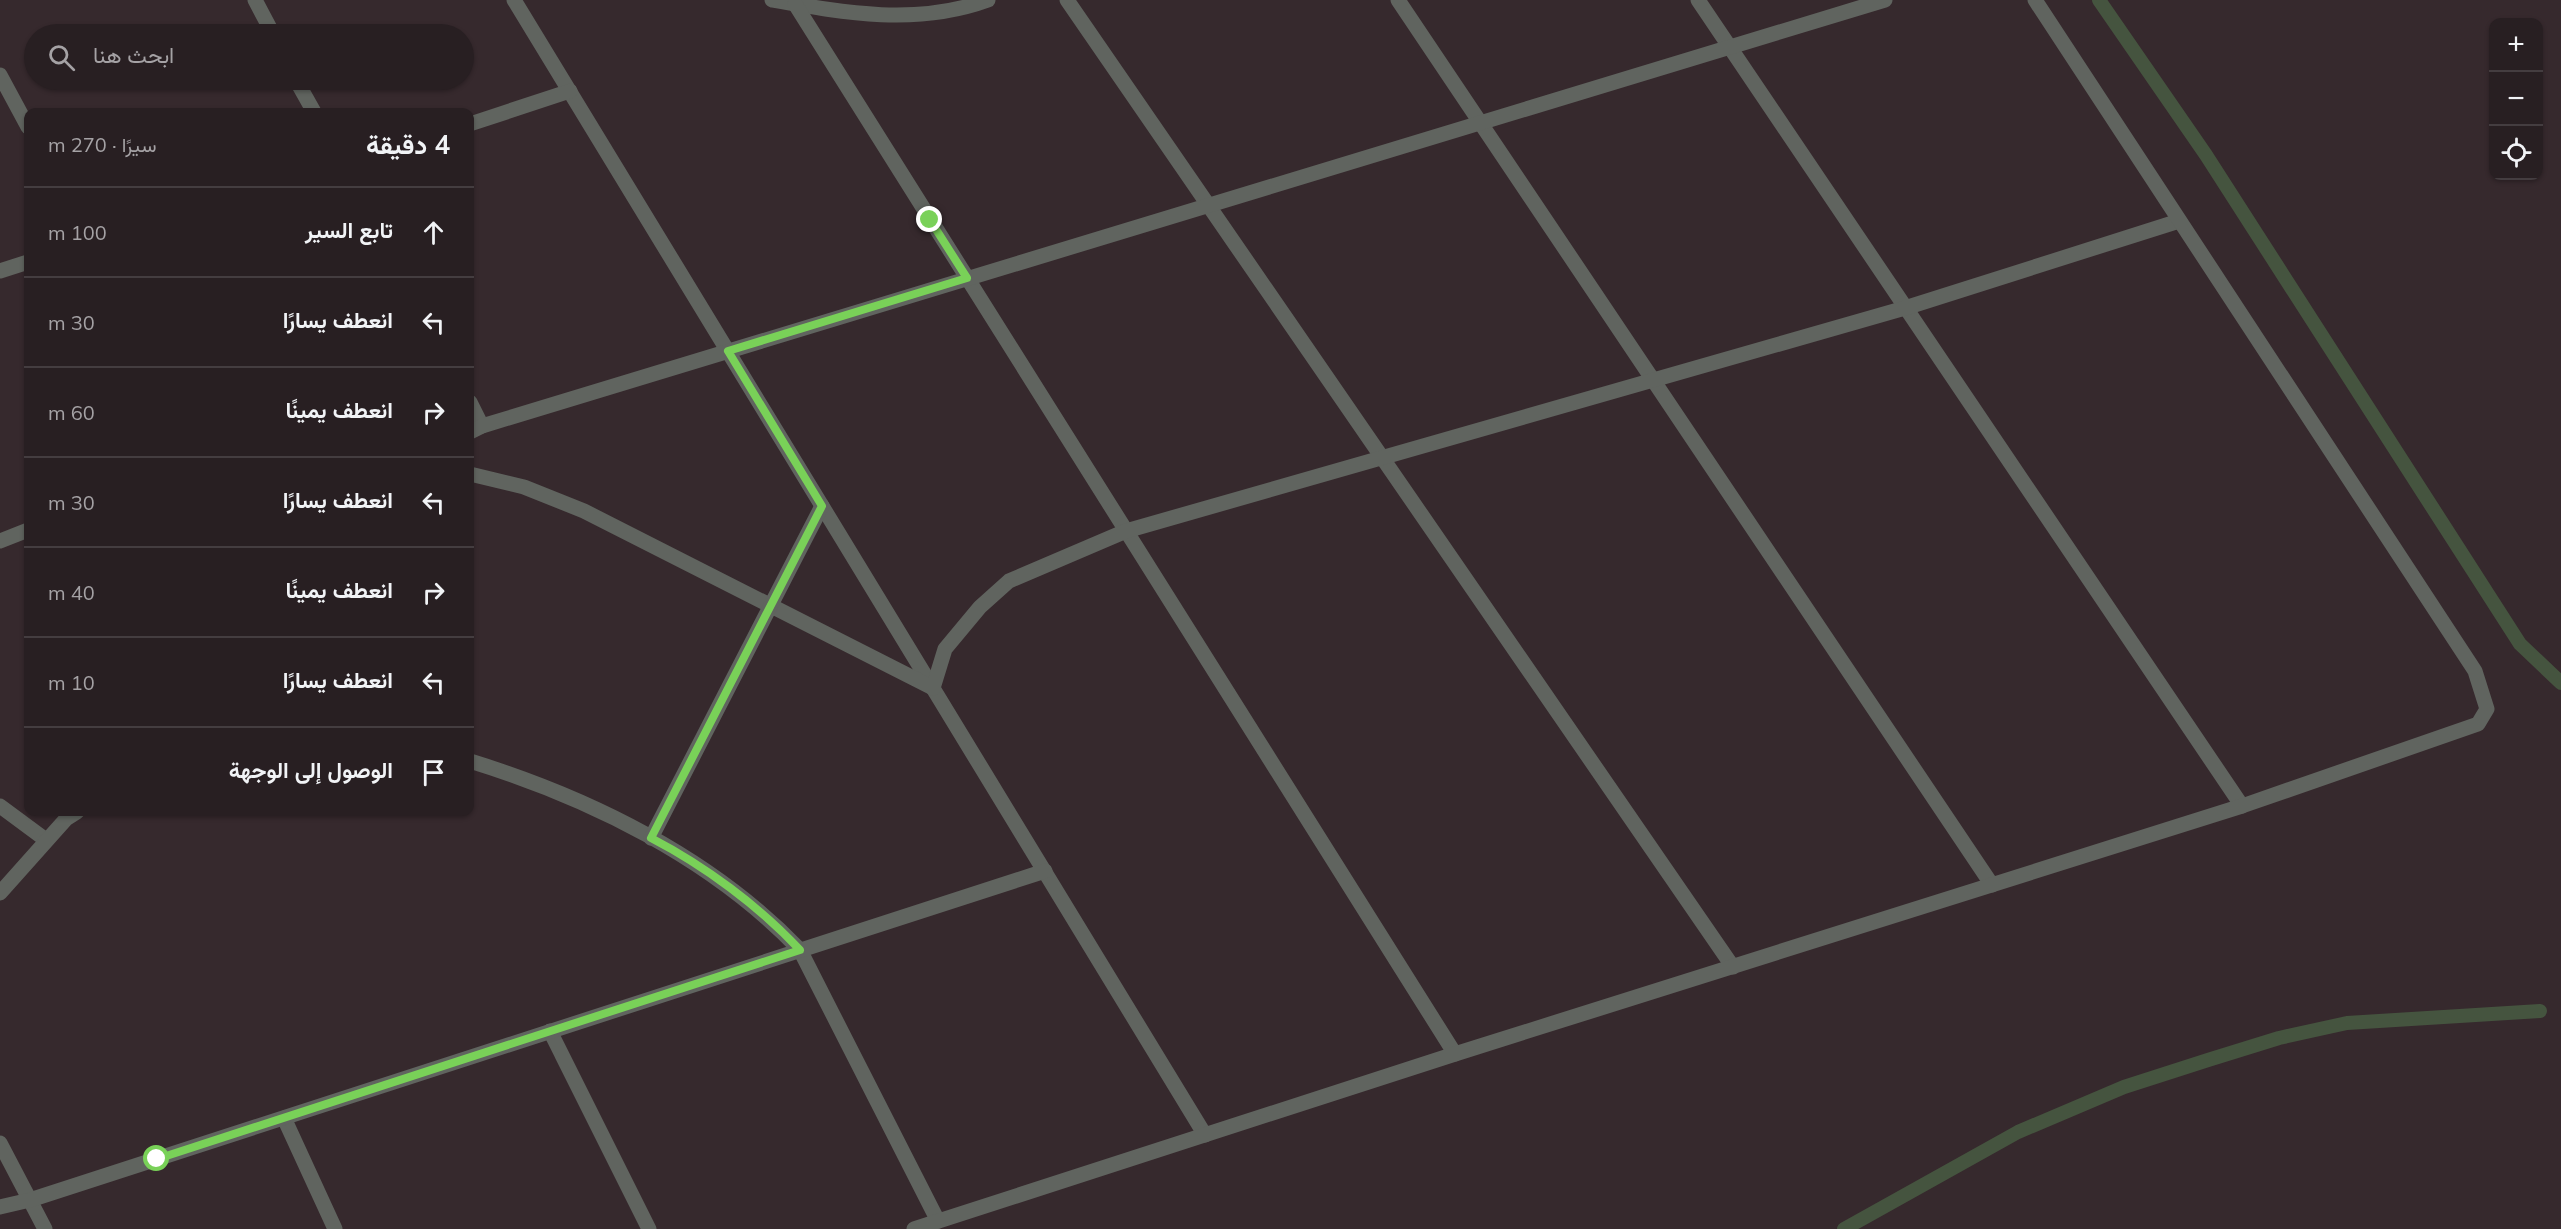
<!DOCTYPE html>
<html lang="ar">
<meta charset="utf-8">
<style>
:root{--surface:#281f22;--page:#342c2f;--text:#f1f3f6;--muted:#a5a2a5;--line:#443d40}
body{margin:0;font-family:Mulish,Vazirmatn,sans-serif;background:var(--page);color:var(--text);direction:rtl}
.controls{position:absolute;right:18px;top:18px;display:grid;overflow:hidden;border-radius:12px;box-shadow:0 2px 4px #0004}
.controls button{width:54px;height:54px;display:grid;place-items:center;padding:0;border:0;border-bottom:2px solid var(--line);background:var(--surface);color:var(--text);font:30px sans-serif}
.stop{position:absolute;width:18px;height:18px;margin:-14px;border:4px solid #79d158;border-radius:50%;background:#fff}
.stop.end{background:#79d158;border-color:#fff;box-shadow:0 2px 6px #0008}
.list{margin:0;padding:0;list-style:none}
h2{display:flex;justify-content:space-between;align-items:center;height:78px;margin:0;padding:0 24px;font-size:26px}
h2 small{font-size:20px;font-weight:400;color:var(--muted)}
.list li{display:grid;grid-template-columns:39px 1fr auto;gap:18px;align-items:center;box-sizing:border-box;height:90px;padding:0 24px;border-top:2px solid var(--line)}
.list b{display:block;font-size:22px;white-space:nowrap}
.list em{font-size:20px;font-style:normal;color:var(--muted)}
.icon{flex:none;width:33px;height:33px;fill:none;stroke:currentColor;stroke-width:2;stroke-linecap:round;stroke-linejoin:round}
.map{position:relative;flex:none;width:2561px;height:1229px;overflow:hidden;direction:ltr}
.search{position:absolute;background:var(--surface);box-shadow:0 2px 4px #0004;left:24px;top:24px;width:450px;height:66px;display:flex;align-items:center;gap:15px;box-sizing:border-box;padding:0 21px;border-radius:33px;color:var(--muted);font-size:22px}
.panel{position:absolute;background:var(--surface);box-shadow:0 2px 4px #0004;left:24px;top:108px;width:450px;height:708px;border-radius:12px;direction:rtl}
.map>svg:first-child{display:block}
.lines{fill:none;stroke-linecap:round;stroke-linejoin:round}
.stream{stroke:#45543f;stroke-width:14}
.street{stroke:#60645f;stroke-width:15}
.route{stroke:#79d158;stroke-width:8}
</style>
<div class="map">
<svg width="2561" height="1229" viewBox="0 0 2561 1229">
<rect width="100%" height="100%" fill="#36292d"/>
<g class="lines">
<g class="stream">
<polyline points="2099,0 2206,155 2520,644 2561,683"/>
<polyline points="1844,1229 2018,1132 2124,1087 2208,1060 2279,1038 2347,1023 2540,1011"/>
</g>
<g class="street">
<polyline points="255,0 273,34"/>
<polyline points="514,0 1205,1135"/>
<path d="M772 0C845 13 917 26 988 0"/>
<polyline points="1067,0 1733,967"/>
<polyline points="1398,0 1992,885"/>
<polyline points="1698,0 2242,806"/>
<polyline points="795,4 1455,1054"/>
<polyline points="0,75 28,127"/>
<polyline points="296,80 314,112"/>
<polyline points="470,124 570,91"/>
<polyline points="0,271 28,262"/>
<polyline points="470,402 482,426"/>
<polyline points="470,432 482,426 1885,0"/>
<polyline points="470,474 524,487 584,511 933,688 945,649 980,607 1009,581 1126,531 1905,308 2179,221"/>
<polyline points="0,541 28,530"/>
<path d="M470 761C590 798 712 858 800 950L938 1221"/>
<polyline points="0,806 46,840"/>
<polyline points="651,838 822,506"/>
<polyline points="0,893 66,819 77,812"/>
<polyline points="550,1031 649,1229"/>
<polyline points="284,1118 335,1229"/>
<polyline points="0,1143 45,1229"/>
<polyline points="0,1207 30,1200 1045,871"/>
<polyline points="914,1229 1455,1054 2242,806 2478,724 2487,709 2475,671 2035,0"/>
</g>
</g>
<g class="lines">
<path class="route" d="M157 1159 800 950C759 906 705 866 651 838L822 506 728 351 967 278 930 220"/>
</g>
</svg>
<div class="controls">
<button>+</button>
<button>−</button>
<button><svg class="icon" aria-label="locate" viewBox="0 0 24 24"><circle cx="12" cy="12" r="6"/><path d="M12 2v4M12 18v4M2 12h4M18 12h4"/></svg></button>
</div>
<div class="stop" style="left:157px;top:1159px"></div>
<div class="stop end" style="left:930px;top:220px"></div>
<div class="search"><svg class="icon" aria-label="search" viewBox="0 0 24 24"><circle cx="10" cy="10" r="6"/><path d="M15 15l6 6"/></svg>ابحث هنا</div>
<section class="panel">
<h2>4 دقيقة<small>سيرًا · 270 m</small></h2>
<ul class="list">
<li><svg class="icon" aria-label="ahead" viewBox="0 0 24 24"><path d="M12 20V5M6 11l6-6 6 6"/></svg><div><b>تابع السير</b></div><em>100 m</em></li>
<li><svg class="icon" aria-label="left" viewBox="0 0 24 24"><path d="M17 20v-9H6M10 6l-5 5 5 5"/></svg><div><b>انعطف يسارًا</b></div><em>30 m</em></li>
<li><svg class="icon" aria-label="right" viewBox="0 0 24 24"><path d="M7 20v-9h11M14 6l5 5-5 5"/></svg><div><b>انعطف يمينًا</b></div><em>60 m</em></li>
<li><svg class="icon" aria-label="left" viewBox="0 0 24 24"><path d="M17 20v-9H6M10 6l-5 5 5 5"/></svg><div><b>انعطف يسارًا</b></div><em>30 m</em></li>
<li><svg class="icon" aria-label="right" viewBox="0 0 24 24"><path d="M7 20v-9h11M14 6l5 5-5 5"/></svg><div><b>انعطف يمينًا</b></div><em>40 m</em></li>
<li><svg class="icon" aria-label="left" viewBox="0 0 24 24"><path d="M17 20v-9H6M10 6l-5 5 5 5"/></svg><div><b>انعطف يسارًا</b></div><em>10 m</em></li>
<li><svg class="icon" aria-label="arrive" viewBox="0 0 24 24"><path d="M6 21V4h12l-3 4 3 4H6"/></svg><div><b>الوصول إلى الوجهة</b></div></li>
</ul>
</section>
</div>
